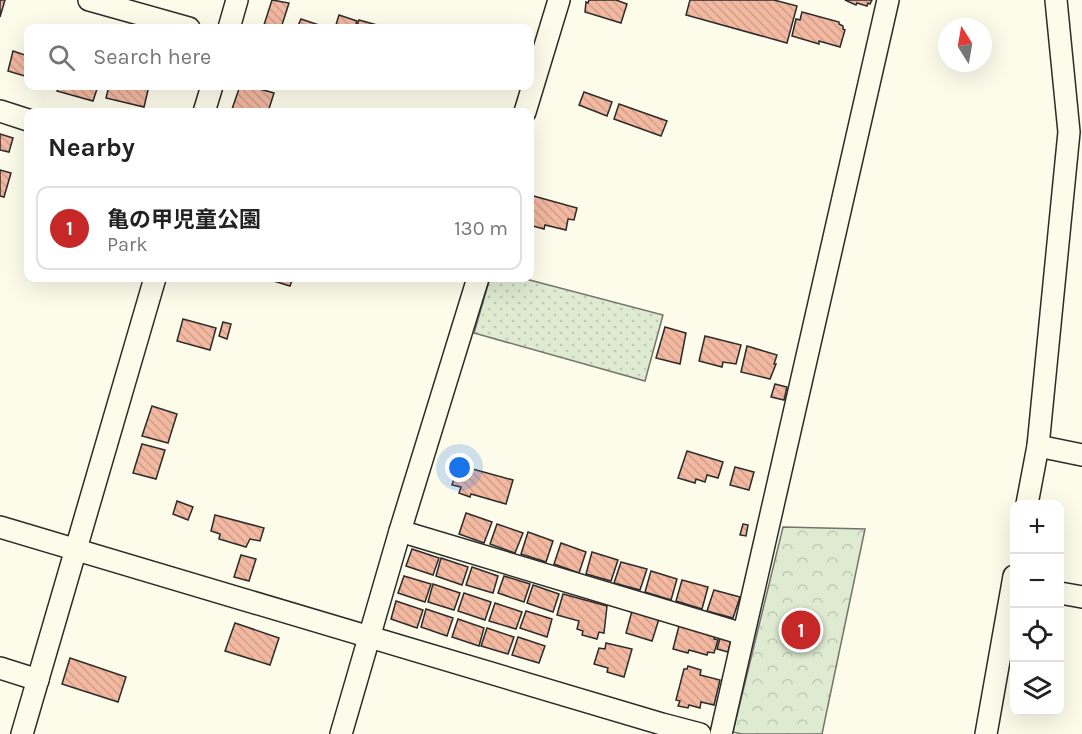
<!DOCTYPE html>
<meta charset="utf-8">
<style>
:root{--surface:#fff;--page:#f2f2f2;--text:#222;--muted:#767676;--line:#e0e0e0;--accent:#c62828}
body{margin:0;font-family:Karla,"Noto Sans JP",sans-serif;background:var(--page);color:var(--text)}
.controls{position:absolute;right:18px;bottom:18px;display:grid;overflow:hidden;border-radius:12px;box-shadow:0 6px 24px #0002}
.controls button{width:54px;height:54px;display:grid;place-items:center;padding:0;border:0;border-bottom:2px solid var(--line);background:var(--surface);color:var(--text);font:30px sans-serif}
.compass{position:absolute;left:938px;top:18px;width:54px;height:54px;border-radius:50%;background:var(--surface);box-shadow:0 6px 24px #0002;rotate:349deg}
.you{position:absolute;left:460px;top:468px;width:21px;height:21px;margin:-15px;border:4px solid #fff;border-radius:50%;background:#1a73e8;box-shadow:0 0 0 9px #1a73e833}
.badge{display:grid;place-items:center;width:39px;height:39px;border-radius:50%;background:var(--accent);color:#fff;font-size:20px;font-weight:700}
.pin{position:absolute;translate:-50% -50%;border:3px solid #fff;box-shadow:0 2px 6px #0006}
.list{margin:0;padding:0;list-style:none}
h2{display:flex;justify-content:space-between;align-items:center;height:78px;margin:0;padding:0 24px;font-size:26px}
h2 small{font-size:20px;font-weight:400;color:var(--muted)}
.list li{display:grid;grid-template-columns:39px 1fr auto;gap:18px;align-items:center;box-sizing:border-box;height:84px;margin:0 12px 12px;padding:0 12px;border:2px solid var(--line);border-radius:12px}
.list b{display:block;font-size:22px;white-space:nowrap}
.list p{margin:0;font-size:20px;white-space:nowrap;color:var(--muted)}
.list em{font-size:20px;font-style:normal;color:var(--muted)}
.icon{flex:none;width:33px;height:33px;fill:none;stroke:currentColor;stroke-width:2;stroke-linecap:round;stroke-linejoin:round}
.map{position:relative;flex:none;width:1082px;height:734px;overflow:hidden}
.search{position:absolute;background:var(--surface);box-shadow:0 6px 24px #0002;left:24px;top:24px;width:510px;height:66px;display:flex;align-items:center;gap:15px;box-sizing:border-box;padding:0 21px;border-radius:12px;color:var(--muted);font-size:22px}
.panel{position:absolute;background:var(--surface);box-shadow:0 6px 24px #0002;left:24px;top:108px;width:510px;height:174px;border-radius:12px}
.map>svg:first-child{display:block}
.grass{fill:url(#grass-dots);stroke:#74746e;stroke-width:1.5}
.forest{fill:url(#forest-crowns);stroke:#74746e;stroke-width:1.5}
.building{fill:url(#building-back-hatch);stroke:#2b2b2b;stroke-width:1.5}
.lines{fill:none;stroke-linecap:round;stroke-linejoin:round}
.minor-casing{stroke:#2b2b2b;stroke-width:24}
.minor{stroke:#fdfbea;stroke-width:21}
</style>
<div class="map">
<svg width="1082" height="734" viewBox="0 0 1082 734">
<defs>
<pattern id="grass-dots" width="8" height="8" patternUnits="userSpaceOnUse" patternTransform="scale(1.5)"><rect width="8" height="8" fill="#deebd1"/><path d="M2 2h.1M6 6h.1" fill="none" stroke="#bfcab4" stroke-width="1.8" stroke-linecap="round"/></pattern>
<pattern id="forest-crowns" width="20" height="18" patternUnits="userSpaceOnUse" patternTransform="scale(1.5)"><rect width="20" height="18" fill="#deebd1"/><path d="M2 6a3 3 0 1 1 6 0M12 15a3 3 0 1 1 6 0" fill="none" stroke="#bfcab4"/></pattern>
<pattern id="building-back-hatch" width="6" height="6" patternUnits="userSpaceOnUse" patternTransform="scale(1.5)"><rect width="6" height="6" fill="#f2b8a0"/><path d="M-1 5l2 2M0 0l6 6M5-1l2 2" fill="none" stroke="#d09e8a"/></pattern>
</defs>
<rect width="100%" height="100%" fill="#fdfbea"/>
<polygon class="grass" points="490,278 522,278 663,315 645,381 474,333"/>
<polygon class="forest" points="783,527 865,529 822,734 742,734 733,732"/>
<g class="building">
<polygon points="0,0 5,0 0,17"/>
<polygon points="272,0 289,3 281,28 263,28"/>
<polygon points="589,0 616,0 627,4 621,23 585,12 586,2 588,3"/>
<polygon points="690,0 774,0 797,6 787,43 686,15"/>
<polygon points="845,0 872,0 870,4 868,3 867,6 857,3 856,5"/>
<polygon points="802,12 839,22 839,24 843,26 843,29 845,30 840,47 819,41 819,44 792,36 796,19 800,20"/>
<polygon points="339,15 357,21 355,28 335,28"/>
<polygon points="301,19 319,25 318,28 297,28"/>
<polygon points="359,20 384,27 383,28 356,28"/>
<polygon points="13,51 28,56 28,77 8,71"/>
<polygon points="59,86 98,86 93,101 57,91"/>
<polygon points="109,86 149,86 144,107 106,98"/>
<polygon points="240,86 249,86 274,93 268,112 231,112"/>
<polygon points="584,92 612,102 607,116 579,105"/>
<polygon points="619,104 667,121 661,136 614,119"/>
<polygon points="0,134 13,138 9,152 0,150"/>
<polygon points="0,170 11,173 4,197 0,196"/>
<polygon points="530,195 577,208 574,220 568,219 566,230 545,225 544,229 533,226 532,230 530,229"/>
<polygon points="264,278 293,278 290,286"/>
<polygon points="183,319 216,328 210,350 177,341"/>
<polygon points="223,322 231,324 227,339 219,336"/>
<polygon points="665,327 686,333 680,364 656,358"/>
<polygon points="705,336 741,345 736,364 723,362 722,367 699,361"/>
<polygon points="747,346 777,355 774,364 776,364 770,379 741,372"/>
<polygon points="775,384 787,387 784,400 771,397"/>
<polygon points="152,406 177,414 168,443 142,436"/>
<polygon points="142,444 165,450 156,479 133,473"/>
<polygon points="687,451 723,462 718,478 707,475 705,482 696,479 695,483 678,478"/>
<polygon points="458,465 513,480 506,504 471,494 470,497 459,493 461,487 452,485"/>
<polygon points="735,467 754,472 749,490 730,485"/>
<polygon points="177,501 193,507 188,520 173,514"/>
<polygon points="466,513 492,522 484,543 459,534"/>
<polygon points="215,515 264,528 260,541 250,539 246,547 219,539 220,534 211,531"/>
<polygon points="497,524 523,533 515,553 490,544"/>
<polygon points="743,524 748,525 746,536 740,535"/>
<polygon points="528,532 553,541 546,562 521,554"/>
<polygon points="561,543 586,552 579,573 554,564"/>
<polygon points="412,549 439,558 433,575 406,566"/>
<polygon points="592,552 618,560 611,581 586,574"/>
<polygon points="241,555 256,559 249,581 234,577"/>
<polygon points="441,558 468,567 462,585 436,576"/>
<polygon points="621,562 647,569 640,590 614,583"/>
<polygon points="472,567 498,576 493,593 466,585"/>
<polygon points="651,571 677,579 671,600 645,592"/>
<polygon points="404,576 431,584 425,602 398,593"/>
<polygon points="504,576 530,584 524,602 498,593"/>
<polygon points="682,580 708,587 702,609 676,601"/>
<polygon points="433,584 460,593 454,610 428,602"/>
<polygon points="533,585 559,594 553,612 527,603"/>
<polygon points="714,590 740,597 733,618 707,611"/>
<polygon points="464,593 491,602 485,620 458,611"/>
<polygon points="563,594 607,606 604,633 599,632 597,639 582,635 583,631 577,629 579,621 557,615"/>
<polygon points="396,601 423,610 417,628 391,619"/>
<polygon points="495,603 522,612 516,629 489,621"/>
<polygon points="426,609 453,618 447,636 421,627"/>
<polygon points="526,611 552,619 547,637 520,628"/>
<polygon points="632,611 659,619 652,641 626,633"/>
<polygon points="458,619 484,628 479,646 452,637"/>
<polygon points="235,623 279,638 270,665 225,651"/>
<polygon points="679,626 715,635 714,639 718,640 714,653 708,652 707,655 689,650 688,653 673,649"/>
<polygon points="487,628 514,637 508,654 481,646"/>
<polygon points="518,637 545,646 539,663 512,655"/>
<polygon points="720,638 731,640 728,652 717,649"/>
<polygon points="606,643 632,649 624,677 607,672 608,668 594,664 599,648 605,649"/>
<polygon points="70,658 126,677 118,702 62,684"/>
<polygon points="688,666 701,670 700,675 720,680 714,705 701,702 700,708 689,705 688,708 678,706 680,701 676,700 684,669 687,669"/>
</g>
<g class="lines">
<defs>
<g id="minor">
<polyline points="89,0 189,28"/>
<polyline points="229,28 237,0"/>
<polyline points="0,111 28,120"/>
<polyline points="204,112 212,86"/>
<polyline points="525,112 559,0"/>
<polyline points="1038,446 1082,455"/>
<polyline points="1027,504 1038,446 1069,132 1056,0"/>
<polyline points="0,527 662,724 700,734"/>
<polyline points="400,531 743,634"/>
<polyline points="1060,593 1082,597"/>
<polyline points="0,668 38,680"/>
<polyline points="22,734 155,278"/>
<polyline points="341,734 400,531 478,278"/>
<polyline points="721,734 888,0"/>
<polyline points="986,734 1014,576"/>
</g>
</defs>
<use href="#minor" class="minor-casing"/>
<use href="#minor" class="minor"/>
</g>
</svg>
<div class="controls">
<button>+</button>
<button>−</button>
<button><svg class="icon" aria-label="locate" viewBox="0 0 24 24"><circle cx="12" cy="12" r="6"/><path d="M12 2v4M12 18v4M2 12h4M18 12h4"/></svg></button>
<button><svg class="icon" aria-label="layers" viewBox="0 0 24 24"><path d="M12 4l9 5-9 5-9-5zM3 14l9 5 9-5"/></svg></button>
</div>
<svg class="compass" viewBox="-18 -18 36 36"><path d="M0-13l5 13h-10z" fill="#e53935"/><path d="M0 13l5-13h-10z" fill="#767676"/></svg>
<div class="you"></div>
<div class="pin badge" style="left:801px;top:630px">1</div>
<div class="search"><svg class="icon" aria-label="search" viewBox="0 0 24 24"><circle cx="10" cy="10" r="6"/><path d="M15 15l6 6"/></svg>Search here</div>
<section class="panel">
<h2>Nearby<small></small></h2>
<ul class="list">
<li><span class="badge">1</span><div><b>亀の甲児童公園</b><p>Park</p></div><em>130 m</em></li>
</ul>
</section>
</div>
